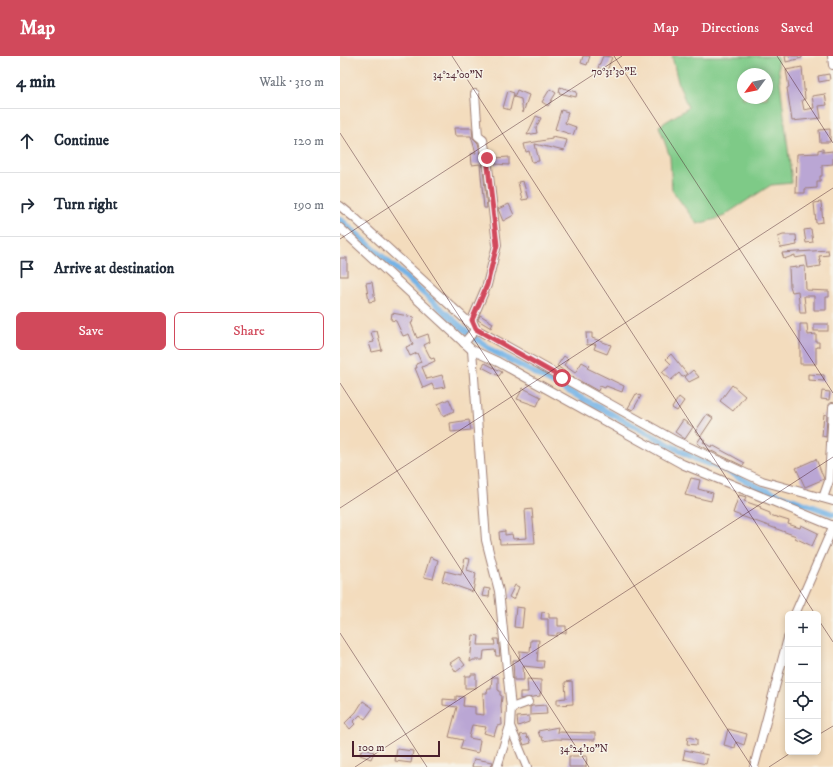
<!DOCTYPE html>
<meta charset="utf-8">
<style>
:root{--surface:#fff;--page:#f2f2f3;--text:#1f2937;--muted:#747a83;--line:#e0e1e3;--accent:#d1495b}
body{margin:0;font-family:"IM FELL DW Pica",serif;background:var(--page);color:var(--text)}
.controls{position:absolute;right:12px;bottom:12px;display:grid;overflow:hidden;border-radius:6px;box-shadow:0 2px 6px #0003}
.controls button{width:36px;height:36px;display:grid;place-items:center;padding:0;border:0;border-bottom:1px solid var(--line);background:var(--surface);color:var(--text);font:20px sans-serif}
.compass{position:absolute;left:397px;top:12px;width:36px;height:36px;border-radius:50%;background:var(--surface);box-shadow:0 2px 6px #0003;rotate:237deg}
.scale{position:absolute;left:12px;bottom:10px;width:88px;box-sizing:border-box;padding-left:4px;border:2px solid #4a1f2b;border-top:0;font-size:11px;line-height:14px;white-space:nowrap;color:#4a1f2b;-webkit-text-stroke:3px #f7f3e8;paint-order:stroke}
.stop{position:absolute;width:12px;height:12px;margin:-9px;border:3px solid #d1495b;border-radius:50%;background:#fff}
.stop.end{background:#d1495b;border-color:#fff;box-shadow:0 1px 4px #0008}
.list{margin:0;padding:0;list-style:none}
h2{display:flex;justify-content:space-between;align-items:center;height:52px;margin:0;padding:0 16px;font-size:17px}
h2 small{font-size:13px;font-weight:400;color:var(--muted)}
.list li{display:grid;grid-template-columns:26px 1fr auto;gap:12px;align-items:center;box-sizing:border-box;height:64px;padding:0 16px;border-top:1px solid var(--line)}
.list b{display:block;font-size:15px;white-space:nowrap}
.list em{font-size:13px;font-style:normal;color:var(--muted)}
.actions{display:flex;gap:8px;padding:12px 16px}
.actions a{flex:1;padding:9px 0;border:1px solid var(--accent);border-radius:6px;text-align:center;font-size:14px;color:var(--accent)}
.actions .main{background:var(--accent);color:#fff}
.icon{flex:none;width:22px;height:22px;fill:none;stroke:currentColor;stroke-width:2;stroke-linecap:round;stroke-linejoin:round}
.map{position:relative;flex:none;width:493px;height:711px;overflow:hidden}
header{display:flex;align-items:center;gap:24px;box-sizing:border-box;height:56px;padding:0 20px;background:var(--accent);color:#fff}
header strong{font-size:19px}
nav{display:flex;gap:22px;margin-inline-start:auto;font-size:14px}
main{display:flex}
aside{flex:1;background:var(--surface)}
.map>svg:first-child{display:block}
.green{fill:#7eca87;stroke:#647459;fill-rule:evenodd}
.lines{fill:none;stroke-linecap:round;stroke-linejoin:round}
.canal{stroke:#73b3e7;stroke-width:6}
.building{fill:#baa6d4}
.minor-casing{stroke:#9e7e74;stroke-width:10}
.minor{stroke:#fff;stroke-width:8}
.route{stroke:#d1495b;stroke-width:5}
.ticks{fill:none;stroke:#4a1f2b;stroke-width:1;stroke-opacity:0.45}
.ticks-label{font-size:10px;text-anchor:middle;fill:#4a1f2b;stroke:#f7f3e8;stroke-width:3;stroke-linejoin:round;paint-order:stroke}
</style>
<header>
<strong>Map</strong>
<nav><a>Map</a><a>Directions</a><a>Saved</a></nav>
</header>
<main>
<aside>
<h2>4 min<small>Walk · 310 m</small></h2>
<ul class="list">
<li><svg class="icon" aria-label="ahead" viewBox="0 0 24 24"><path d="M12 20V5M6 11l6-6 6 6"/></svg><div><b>Continue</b></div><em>120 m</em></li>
<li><svg class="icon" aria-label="right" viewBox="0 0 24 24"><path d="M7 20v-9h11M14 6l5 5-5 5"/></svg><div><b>Turn right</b></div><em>190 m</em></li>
<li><svg class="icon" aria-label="arrive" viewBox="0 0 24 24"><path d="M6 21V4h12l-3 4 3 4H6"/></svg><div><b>Arrive at destination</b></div></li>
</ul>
<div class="actions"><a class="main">Save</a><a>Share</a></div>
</aside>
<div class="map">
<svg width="493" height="711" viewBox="0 0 493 711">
<rect width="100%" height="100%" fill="#f7f3e8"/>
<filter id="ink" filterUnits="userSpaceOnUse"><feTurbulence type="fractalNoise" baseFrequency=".025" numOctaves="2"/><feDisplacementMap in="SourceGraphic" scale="8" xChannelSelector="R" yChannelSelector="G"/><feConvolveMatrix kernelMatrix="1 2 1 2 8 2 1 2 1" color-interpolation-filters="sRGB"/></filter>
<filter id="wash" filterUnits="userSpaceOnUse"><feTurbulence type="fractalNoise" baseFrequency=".012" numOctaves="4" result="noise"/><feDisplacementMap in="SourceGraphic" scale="16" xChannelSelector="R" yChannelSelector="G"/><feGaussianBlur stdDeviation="0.9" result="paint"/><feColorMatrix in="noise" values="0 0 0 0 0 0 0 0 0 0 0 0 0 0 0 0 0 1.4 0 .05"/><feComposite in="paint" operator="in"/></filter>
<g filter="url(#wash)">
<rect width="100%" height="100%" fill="#f3dcbd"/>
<path class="green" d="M332 0H437L452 127 431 129 380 162 357 168 332 134 330 101 319 70 348 52 338 26ZM403 18H427V42H403Z"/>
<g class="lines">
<polyline class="canal" points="0,163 127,276 153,295 358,404 385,414 418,431 493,458"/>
</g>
<g id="blocks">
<g class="building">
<polygon points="243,0 250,0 247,9 241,7"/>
<polygon points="263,0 272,1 267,15 258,12"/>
<polygon points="445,0 462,0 462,2 446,6"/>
<polygon points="462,11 465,43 462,44 464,54 474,52 472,40 485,38 487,49 479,50 481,62 452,65 447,32 449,31 446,14"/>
<polygon points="489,18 490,24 479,26 478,20"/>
<polygon points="220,31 237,36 236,41 219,37"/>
<polygon points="210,33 216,37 208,50 202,46"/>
<polygon points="177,34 189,39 183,57 181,43 174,41"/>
<polygon points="168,35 174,37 170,54 163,52"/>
<polygon points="221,54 228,56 225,67 236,71 233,79 215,73"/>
<polygon points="196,60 201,62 196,72 197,77 187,79"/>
<polygon points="114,72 132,72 133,82 138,87 142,103 147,152 144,152 140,108 132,109 131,98 136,97 131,80 115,80"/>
<polygon points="490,73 490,86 480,86 479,74"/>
<polygon points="212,81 227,84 224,95 195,88 199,105 192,106 189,95 186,96 184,88 212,83"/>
<polygon points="483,93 483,96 493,95 493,108 482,109 482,120 480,120 480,125 477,125 477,132 465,133 465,137 456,137 457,98 478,97 478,94"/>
<polygon points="169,101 169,109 155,108 155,102"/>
<polygon points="183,125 188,143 182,144 178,126"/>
<polygon points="481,146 483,166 476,167 474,147"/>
<polygon points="169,148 174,159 163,165 158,153"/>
<polygon points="471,173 473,186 466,187 464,174"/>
<polygon points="443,179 456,179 457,189 441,192 438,181"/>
<polygon points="488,194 489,199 479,200 481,210 468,212 466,200 455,202 455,199 444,203 442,197"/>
<rect x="0" y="202" width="7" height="18"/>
<polygon points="465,210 466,234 489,235 489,241 486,241 486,254 474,254 474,240 464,240 466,257 460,257 458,235 452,236 450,230 449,212"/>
<polygon points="32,226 35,245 29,246 26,227"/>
<polygon points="52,257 74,261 72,267 71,267 77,282 88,278 90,286 84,289 91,303 94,302 95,305 82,311 87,323 102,319 105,331 94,333 92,328 83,332 75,312 77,312 76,308 81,306 77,297 70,300 66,291 73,288 69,278 63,280 56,265 51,264"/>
<polygon points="140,259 153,267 151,272 138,264"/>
<polygon points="460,268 467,268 468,279 476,278 476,286 479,286 479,291 476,291 476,308 460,308"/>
<rect x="474" y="268" width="14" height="7"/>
<polygon points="37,275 42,294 32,296 29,287 34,286 31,276"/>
<polygon points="246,277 252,277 252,282 271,289 267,298 254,293 256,288 247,289"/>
<polygon points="331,298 347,318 342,321 339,317 331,324 322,316 331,308 326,303"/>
<polygon points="224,300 228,303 224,309 235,317 242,306 249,310 247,312 284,330 282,336 266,330 265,332 260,330 258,335 231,320 217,310"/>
<polygon points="145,307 162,316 159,320 142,311"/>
<polygon points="353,314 359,321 349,326 345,321"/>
<polygon points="468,318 484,319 484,325 468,324"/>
<polygon points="392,329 405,340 393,355 380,345"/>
<polygon points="183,332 201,341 197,350 177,343"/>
<polygon points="482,335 490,336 489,344 481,343"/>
<polygon points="296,338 301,340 293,354 288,352"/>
<polygon points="339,341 344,345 337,355 332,352"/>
<polygon points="109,343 114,355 103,360 98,348"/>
<polygon points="367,358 373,362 361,380 355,376"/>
<polygon points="484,358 487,359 486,381 482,380"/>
<polygon points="129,364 131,374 111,376 110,367"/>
<polygon points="343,364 353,371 345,383 335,376"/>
<polygon points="361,381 365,384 363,386 371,391 372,389 405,407 403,410 361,390 357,387"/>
<polygon points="476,403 484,423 465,431 456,412"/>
<polygon points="351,422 360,424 358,433 373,437 371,445 345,439"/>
<polygon points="399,439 406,441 404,445 421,451 420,453 430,457 430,459 449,465 448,468 460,472 461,469 478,477 472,490 455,482 456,480 393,457"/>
<polygon points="192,453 195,487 160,488 159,476 165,475 165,479 172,478 173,483 187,482 185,454"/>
<polygon points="90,501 98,504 93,523 84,521"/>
<polygon points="125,502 130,503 127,514 136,517 133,536 102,525 105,515 121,519"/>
<polygon points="175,529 179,531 174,544 169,541"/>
<polygon points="144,532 150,533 149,541 142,540"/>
<polygon points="176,551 184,552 182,572 174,571"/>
<polygon points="202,556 209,557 209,562 218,562 218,570 226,570 226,577 217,577 217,580 208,579 208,563 201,563"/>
<polygon points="133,579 139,580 138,589 155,589 154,583 158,583 160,600 156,600 155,594 144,595 143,604 133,604 130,606"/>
<polygon points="191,584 199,584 197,605 204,605 203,612 183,610 184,624 174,624 173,604 179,604 180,595 190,596"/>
<polygon points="119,601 125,609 116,616 110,607"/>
<polygon points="131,618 136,618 136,632 125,632 125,620 131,620"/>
<polygon points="152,621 158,621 158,634 160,635 160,639 162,640 161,650 162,669 157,670 154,680 144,677 146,671 132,669 129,682 140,684 138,697 120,693 123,684 109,681 117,651 103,649 103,643 116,644 116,640 124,641 123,650 135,651 135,658 144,659 143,637 147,637 148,633 151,633"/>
<polygon points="187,623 201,624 201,637 200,637 200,640 180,643 180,636 188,636"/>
<polygon points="232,625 233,648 217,649 217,643 226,642 225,626"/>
<polygon points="23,645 33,652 25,663 20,659 13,666 15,668 10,673 5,667 16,656"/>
<polygon points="206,649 207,658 190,659 190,651 192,650"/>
<polygon points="189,660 189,666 178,670 177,661"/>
<polygon points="218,671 217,676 255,677 255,684 215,683 203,685 202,681 200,681 198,675"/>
<polygon points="388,673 407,678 404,689 396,686 395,692 384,689"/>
<polygon points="186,678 187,682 189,681 191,687 184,689 180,679"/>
<polygon points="348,681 357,683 357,689 347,688"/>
<polygon points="22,692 34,696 31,703 20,699"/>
<polygon points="57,693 73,695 71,707 55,705"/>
<polygon points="345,694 368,699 366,708 343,703"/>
<polygon points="229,700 247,700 246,711 229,711"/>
<polygon points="134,703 153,706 151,711 132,711"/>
</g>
</g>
</g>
<g filter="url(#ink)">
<use href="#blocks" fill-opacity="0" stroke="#9e7e74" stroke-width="1"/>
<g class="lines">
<defs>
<g id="minor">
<polyline points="492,0 493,9"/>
<polyline points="0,150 16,163 136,273 336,385 422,425 493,445"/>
<polyline points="0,172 132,294 158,306 342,408 493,470"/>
<polyline points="124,287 136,273 132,264 147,229 157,189 147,102 143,84 138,80 135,38"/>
<polyline points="132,294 146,484 159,535 171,652 170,670 187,711"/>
<polyline points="483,442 489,425 493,351"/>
<polyline points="455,558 493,471"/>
<polyline points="171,652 188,646"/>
<polyline points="157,711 170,670"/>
<polyline points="414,711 448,582"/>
</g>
</defs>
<use href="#minor" class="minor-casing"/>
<use href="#minor" class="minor"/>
</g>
</g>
<g class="lines" filter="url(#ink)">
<polyline class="route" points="147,102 157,189 147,229 132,264 136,273 222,322"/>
</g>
<path class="ticks" d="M112 0 475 558M274 0 493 337M437 0 493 87M0 77 412 711M0 183 282 0M0 327 249 711M0 452 493 132M478 563 493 586M0 577 87 711M478 679 493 670M15 711 493 401M429 711 452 696"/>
<g class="ticks-label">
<text x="274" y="19">70°31'30"E</text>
<text x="118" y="22">34°24'00"N</text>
<text x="244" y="696">34°24'10"N</text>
</g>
</svg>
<div class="controls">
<button>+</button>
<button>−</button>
<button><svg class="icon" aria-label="locate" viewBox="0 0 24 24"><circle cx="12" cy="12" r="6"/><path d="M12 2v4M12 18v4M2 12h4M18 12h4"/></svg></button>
<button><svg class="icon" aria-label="layers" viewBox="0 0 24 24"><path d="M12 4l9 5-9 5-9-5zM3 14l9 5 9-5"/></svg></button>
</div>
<svg class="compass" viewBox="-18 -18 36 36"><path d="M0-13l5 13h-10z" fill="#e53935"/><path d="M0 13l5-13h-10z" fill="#747a83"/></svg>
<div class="scale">100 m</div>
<div class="stop" style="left:222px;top:322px"></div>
<div class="stop end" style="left:147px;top:102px"></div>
</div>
</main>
